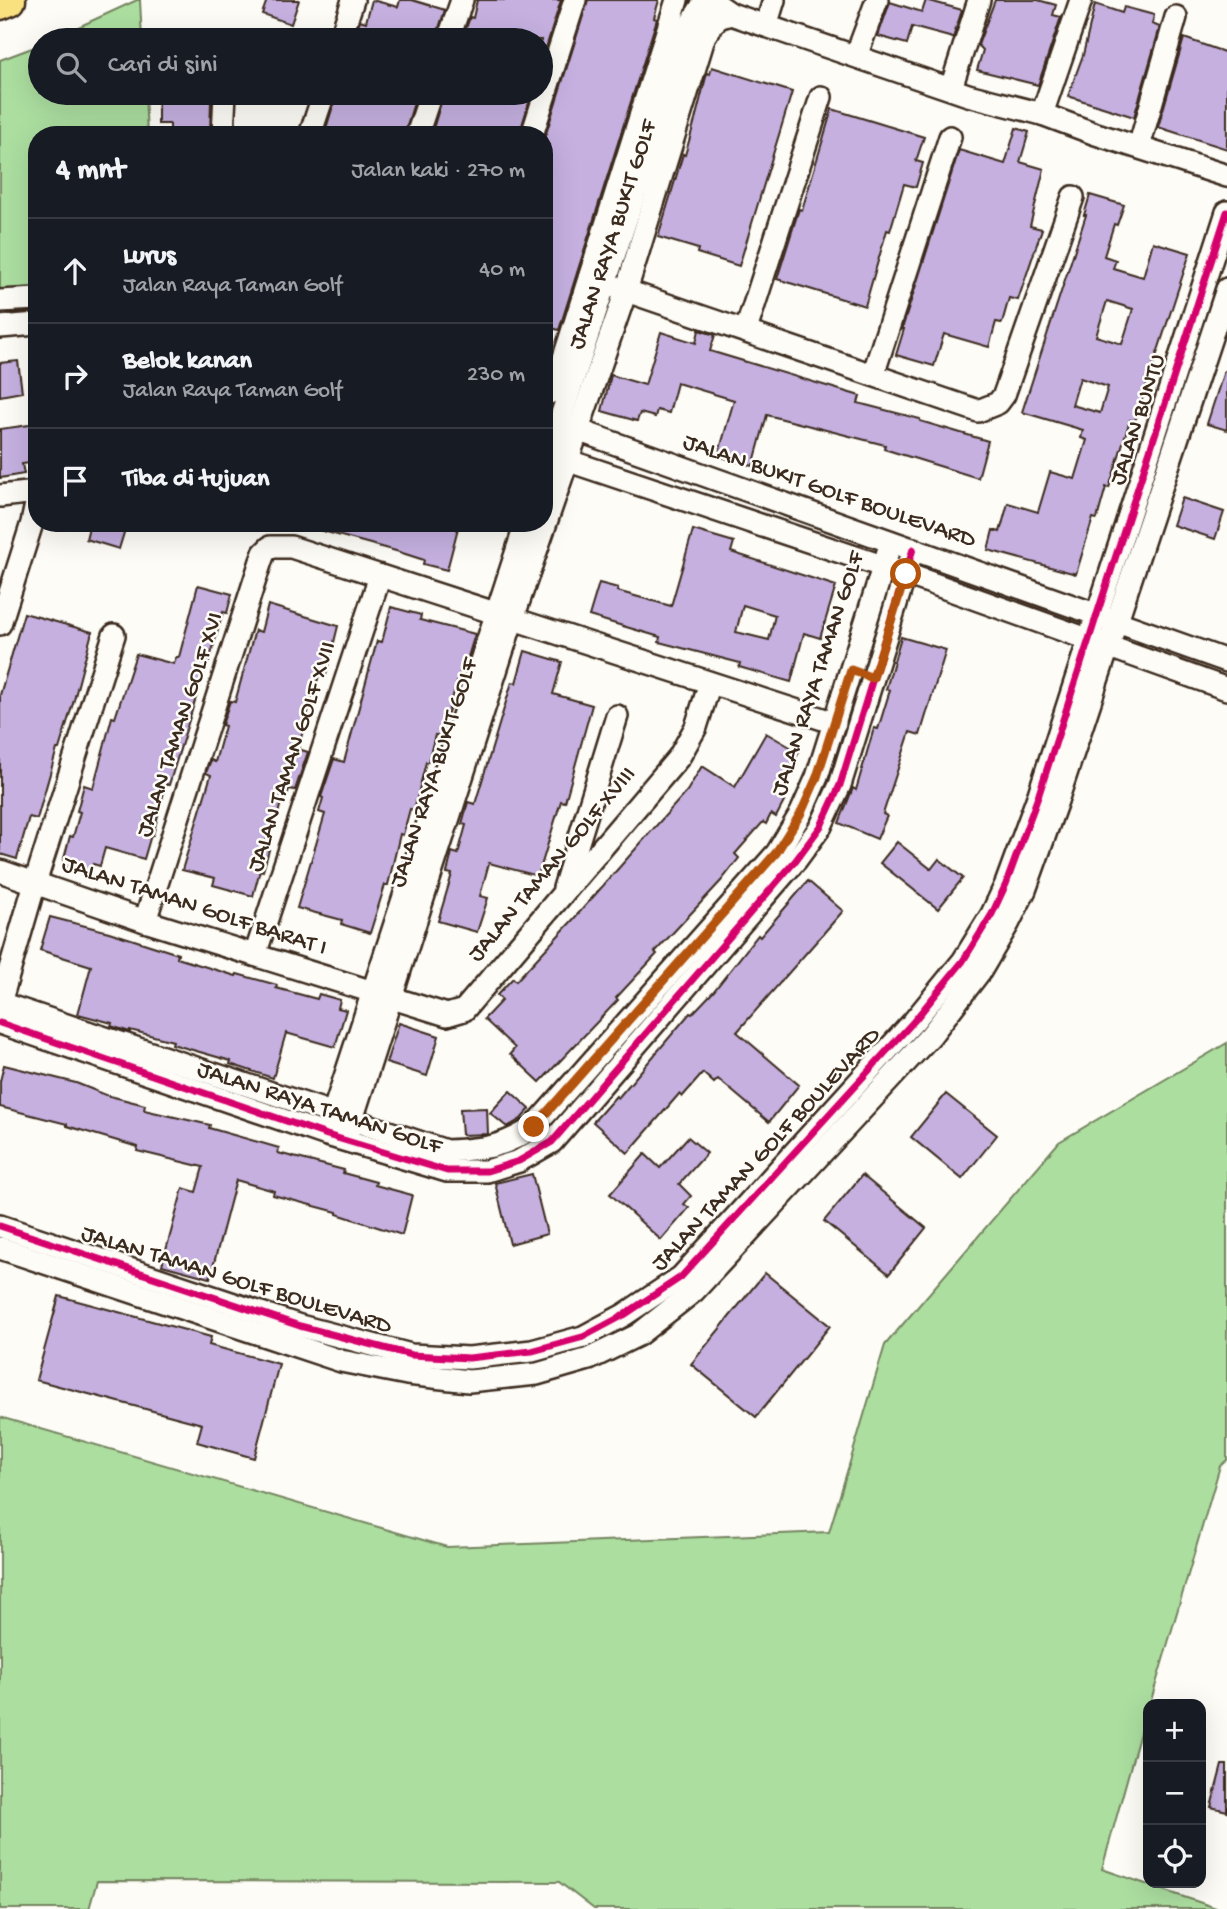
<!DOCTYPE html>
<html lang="id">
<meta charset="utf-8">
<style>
:root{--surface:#171b24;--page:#20242c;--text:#f1f3f6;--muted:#9ea1a6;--line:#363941}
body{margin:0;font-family:"Gochi Hand",sans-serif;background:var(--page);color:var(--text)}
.controls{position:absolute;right:21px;bottom:21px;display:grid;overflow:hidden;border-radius:14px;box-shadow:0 7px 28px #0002}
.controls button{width:63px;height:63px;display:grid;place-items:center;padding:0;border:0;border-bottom:2px solid var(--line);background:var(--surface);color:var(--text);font:35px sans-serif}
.stop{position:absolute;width:21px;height:21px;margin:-16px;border:5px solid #b45309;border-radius:50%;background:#fff}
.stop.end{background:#b45309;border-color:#fff;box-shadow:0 2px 7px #0008}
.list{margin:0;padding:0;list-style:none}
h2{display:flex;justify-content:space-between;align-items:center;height:91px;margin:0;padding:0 28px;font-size:30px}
h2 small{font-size:23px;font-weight:400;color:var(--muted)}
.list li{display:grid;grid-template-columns:46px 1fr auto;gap:21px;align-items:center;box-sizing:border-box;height:105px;padding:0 28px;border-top:2px solid var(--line)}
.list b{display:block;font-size:26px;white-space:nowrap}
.list p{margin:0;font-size:23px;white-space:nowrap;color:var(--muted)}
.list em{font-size:23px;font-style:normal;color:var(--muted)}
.icon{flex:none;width:38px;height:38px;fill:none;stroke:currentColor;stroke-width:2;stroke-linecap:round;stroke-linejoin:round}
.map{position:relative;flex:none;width:1227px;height:1909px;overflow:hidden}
.search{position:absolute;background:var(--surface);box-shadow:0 7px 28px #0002;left:28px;top:28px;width:525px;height:77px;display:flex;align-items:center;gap:18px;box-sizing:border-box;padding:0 24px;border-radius:38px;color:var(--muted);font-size:26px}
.panel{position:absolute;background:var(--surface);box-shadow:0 7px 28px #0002;left:28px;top:126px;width:525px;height:406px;border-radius:28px}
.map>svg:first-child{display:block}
.green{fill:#acdea0;stroke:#74845f;stroke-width:2}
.building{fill:#c5b0e0;stroke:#3b2a1e;stroke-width:2;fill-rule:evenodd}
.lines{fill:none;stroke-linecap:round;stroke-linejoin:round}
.minor-casing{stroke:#3b2a1e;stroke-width:26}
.highway-casing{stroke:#3b2a1e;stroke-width:35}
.minor{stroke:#fdfcf7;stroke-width:21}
.highway{stroke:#fae180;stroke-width:30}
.cycleway-casing{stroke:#fdfcf7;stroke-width:11}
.cycleway{stroke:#d6006c;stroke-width:7}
.route{stroke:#b45309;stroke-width:9}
.labels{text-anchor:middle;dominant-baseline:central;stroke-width:5;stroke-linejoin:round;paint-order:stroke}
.street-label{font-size:24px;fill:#3b2a1e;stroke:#fdfcf7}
</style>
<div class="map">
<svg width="1227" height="1909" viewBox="0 0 1227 1909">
<rect width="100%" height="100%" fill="#fdfcf7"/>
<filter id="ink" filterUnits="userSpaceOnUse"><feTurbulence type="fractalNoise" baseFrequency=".0143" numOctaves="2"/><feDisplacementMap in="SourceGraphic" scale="14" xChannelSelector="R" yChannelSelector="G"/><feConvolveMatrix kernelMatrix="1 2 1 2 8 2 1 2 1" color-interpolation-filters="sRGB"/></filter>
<g filter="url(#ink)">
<g class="green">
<polygon points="137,0 140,0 142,40 50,40"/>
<polygon points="40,45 40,93 145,93 147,135 37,135 37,290 0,293 0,60"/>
<polygon points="1227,1043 1227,1460 1220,1466 1150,1704 1148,1704 1102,1869 1219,1909 594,1909 559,1882 97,1881 89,1909 0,1909 0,1417 447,1547 829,1532 885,1345 1059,1142"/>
</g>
<g class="building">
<polygon points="267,0 299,0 291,24 262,14"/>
<polygon points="372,0 398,7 400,0 412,0 445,10 435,40 354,40 360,20 366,22"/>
<polygon points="477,0 561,0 541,64 541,40 462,40 470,17 473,18"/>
<polygon points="588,0 659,0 654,18 657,19 559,330 544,326 544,140"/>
<polygon points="926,0 962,10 953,38 912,27 907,44 878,36 890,2 922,12"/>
<polygon points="995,0 1038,0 1056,5 1053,15 1061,17 1038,85 977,70 983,50 978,45"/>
<polygon points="1095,4 1122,13 1124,7 1154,15 1152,24 1160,27 1134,117 1068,96 1083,55"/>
<polygon points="1184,38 1227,53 1227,149 1158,127"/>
<polygon points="712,67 792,92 739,266 697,253 698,249 658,237 683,154 685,155 695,120 707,73 710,74"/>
<polygon points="337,93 417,93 404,135 367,135 354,131 353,135 324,135"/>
<polygon points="444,93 532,93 519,135 431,135"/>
<polygon points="158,101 211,101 210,135 170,135 170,124 158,124"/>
<polygon points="832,109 924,137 916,161 923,163 916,187 904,184 890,231 887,230 865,306 777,279 799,209 802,210"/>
<polygon points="1016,128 1029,132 1020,162 1044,169 1030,226 1042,229 1018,300 1009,298 1002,323 996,322 989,347 944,334 934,366 896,355 904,329 902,329 959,150 1005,164"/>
<path d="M1090 195 1124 205 1117 225 1114 224 1104 256 1116 260 1113 268 1143 277 1153 242 1190 253 1135 421 1130 420 1109 488 1106 487 1097 519 1093 518 1076 574 988 550 993 530 1000 532 1008 503 1038 512 1050 472 1075 479 1087 440 1081 438 1083 430 1022 412 1086 215H1084ZM1107 301 1133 309 1122 344 1096 336ZM1080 378 1108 387 1100 413 1072 405Z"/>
<polygon points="699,330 715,335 710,351 860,396 858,403 920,419 920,421 988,441 978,478 884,449 885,445 767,415 753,466 718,456 734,400 677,383 669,413 657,410 655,417 640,413 637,421 602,411 611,375 645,385 661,332 696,343"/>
<polygon points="18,361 22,392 0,396 0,363"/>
<polygon points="1224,371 1227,371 1227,430 1207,424"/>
<polygon points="37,424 37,462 22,464 24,474 0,478 0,429"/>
<polygon points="1182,498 1224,512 1215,539 1173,525"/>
<polygon points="90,523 127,523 119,549 86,539"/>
<polygon points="308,523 439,523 458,528 447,570 423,564 424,560 396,551 308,527"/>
<path d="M693 530 734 542 731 552 836 586 820 638 804 633 791 682 739 667 740 663 659 642 660 637 589 616 599 583 618 588 617 591 671 606ZM743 605 775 615 769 640 736 632Z"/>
<polygon points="198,585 232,594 227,613 223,612 209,662 207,662 169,785 166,784 153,835 151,835 144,859 105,848 100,866 93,864 91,874 62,866 70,836 73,837 80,812 77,811 84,785 93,788 112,717 115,718 136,654 174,664 176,657 179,657"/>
<polygon points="268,605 338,626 326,675 320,673 313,694 298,749 308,752 295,790 289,789 286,800 282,799 276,821 272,820 264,849 269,850 263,871 260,870 253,896 213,885 215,878 182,870 211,775 206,773 211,760 215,762 225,726 222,725 230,701 235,702 255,630 261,632"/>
<polygon points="391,607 421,615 420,620 475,634 464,670 461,669 441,736 435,735 428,762 426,762 414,810 410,809 403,835 400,834 388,885 385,885 370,933 341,924 342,920 297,908 325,814 319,812 323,798 321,797 334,759 344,762 377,641 382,642"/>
<polygon points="24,613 92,632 74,700 59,749 57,749 37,819 29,817 17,859 0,854 0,695"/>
<polygon points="901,637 946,650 920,735 910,732 883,814 887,816 877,839 839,823 853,788 856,790 874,728 878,729 890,690 886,689"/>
<polygon points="525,651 562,662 553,694 592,705 572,777 565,802 561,801 538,876 489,863 480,896 488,898 477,932 438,921 452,874 447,873 452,852 458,854 466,825 462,824 468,802 475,804 512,682 516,683"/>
<polygon points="766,733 799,752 775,795 785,800 776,817 771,814 766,824 763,822 735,854 739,858 721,881 655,952 657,954 616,998 618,1000 540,1082 510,1054 515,1048 484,1019 502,1000 497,995 513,978 516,981 570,923 687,791 702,766 735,787"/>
<polygon points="897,842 931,869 939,859 963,878 938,909 880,863"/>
<polygon points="808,881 843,911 737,1032 799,1085 769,1122 718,1079 714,1083 703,1073 682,1097 679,1094 628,1153 593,1122 616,1096 618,1098 690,1013 692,1014 713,992 758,935 760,937"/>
<polygon points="50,917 109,932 178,954 177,958 236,976 237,974 277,985 276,988 317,999 319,994 340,1000 338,1008 346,1010 335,1047 286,1033 273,1078 230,1064 231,1061 172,1044 173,1041 130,1030 130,1032 111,1026 112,1023 78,1014 91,966 40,950"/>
<polygon points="399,1023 439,1036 427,1076 386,1063"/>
<polygon points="4,1065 76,1083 106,1095 145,1105 144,1110 210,1125 209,1128 279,1148 278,1153 344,1170 343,1173 376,1182 375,1185 412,1195 402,1235 337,1214 337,1212 273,1195 274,1191 236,1180 210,1278 162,1265 183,1188 196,1192 203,1167 137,1151 138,1147 67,1126 67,1124 0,1107 0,1081"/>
<polygon points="510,1091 530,1109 521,1119 507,1127 490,1113"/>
<polygon points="946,1094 997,1135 962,1179 911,1137"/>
<polygon points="487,1108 488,1134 462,1135 460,1109"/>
<polygon points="688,1137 707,1153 679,1184 691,1196 684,1204 689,1208 661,1240 610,1194 645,1154 660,1168"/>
<polygon points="532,1174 547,1234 510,1244 495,1183"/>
<polygon points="862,1175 926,1228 889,1274 824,1221"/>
<polygon points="765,1273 830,1326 756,1417 691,1364"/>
<polygon points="59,1296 211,1337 209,1345 279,1364 254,1458 197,1442 202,1424 36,1380"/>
<polygon points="1222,1765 1227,1765 1227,1811 1211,1807"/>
</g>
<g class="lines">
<defs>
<g id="minor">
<polyline points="766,26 774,0"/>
<polyline points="340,40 353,0"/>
<polyline points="448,40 462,0"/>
<polyline points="856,56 877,0"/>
<polyline points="951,88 979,0"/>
<polyline points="1042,114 1081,0"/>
<polyline points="223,135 225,93"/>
<polyline points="310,135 324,93"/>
<polyline points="417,135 431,93"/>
<polyline points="532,135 575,0"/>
<polyline points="1139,147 1176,17"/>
<polyline points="612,286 978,411 998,403 1004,395 1073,197"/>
<polyline points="0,301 37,299"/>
<polyline points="0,327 37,324"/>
<polyline points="746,330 821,97"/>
<polyline points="873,375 950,137"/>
<polyline points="544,395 551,392 555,386 677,0"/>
<polyline points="566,426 1227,661"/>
<polyline points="554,456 906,574 1227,689"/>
<polyline points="544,468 691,23 703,4 715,3 731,14 968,95 1042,114 1093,133 1227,176"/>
<polyline points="0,496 37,492"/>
<polyline points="0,624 32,523 37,499"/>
<polyline points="0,871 145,921 447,1015 464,1010 679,757 696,727 710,683"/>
<polyline points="564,888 617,716"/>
<polyline points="145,921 261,561 264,553 270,547 291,547 835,723"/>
<polyline points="255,955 380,576"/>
<path d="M0 1003 446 1151C484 1149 502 1148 534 1127L777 853 801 813 817 777 891 542"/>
<polyline points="0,1003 35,883 114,635"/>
<polyline points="0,1023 327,1135 447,1171 487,1171 519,1161 552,1142 796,860 821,826 840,785 913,549"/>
<polyline points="329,1126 526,523"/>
<polyline points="347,1135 513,618 626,291 705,35 718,18 731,14"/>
<polyline points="0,1226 300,1326 411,1355 469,1358 532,1351 583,1337 624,1315 681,1277 914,1021 963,961 992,914 1006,884 1039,794 1227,212"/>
<polyline points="0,1248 341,1361 407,1374 469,1381 537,1374 589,1359 638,1335 694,1291 931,1035 981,970 1008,924 1025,890 1058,798 1227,289"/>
</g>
<polyline id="highway" points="0,4 10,0"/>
</defs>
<use href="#minor" class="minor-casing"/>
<use href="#highway" class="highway-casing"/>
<use href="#minor" class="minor"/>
<use href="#highway" class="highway"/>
<defs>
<g id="cycleway">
<polyline points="0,1023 327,1135 447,1171 487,1171 519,1161 552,1142 796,860 821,826 840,785 913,549"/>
<polyline points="0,1226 300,1326 411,1355 469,1358 532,1351 583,1337 624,1315 681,1277 914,1021 963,961 992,914 1006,884 1039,794 1227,212"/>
</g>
</defs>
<use href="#cycleway" class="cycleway-casing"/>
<use href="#cycleway" class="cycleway"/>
</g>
</g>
<g class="lines" filter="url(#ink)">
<polyline class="route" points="534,1127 776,853 801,813 817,777 851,670 873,678 906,574"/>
</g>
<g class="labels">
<g class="street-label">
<text transform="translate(614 235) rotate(-72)">JALAN RAYA BUKIT GOLF</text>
<text transform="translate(1139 420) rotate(-72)">JALAN BUNTU</text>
<text transform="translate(829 492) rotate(19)">JALAN BUKIT GOLF BOULEVARD</text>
<text transform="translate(819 674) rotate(-72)">JALAN RAYA TAMAN GOLF</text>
<text transform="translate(181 725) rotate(-72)">JALAN TAMAN GOLF XVI</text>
<text transform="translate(293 757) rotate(-72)">JALAN TAMAN GOLF XVII</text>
<text transform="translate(435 773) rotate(-72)">JALAN RAYA BUKIT GOLF</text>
<text transform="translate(553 865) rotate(-50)">JALAN TAMAN GOLF XVIII</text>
<text transform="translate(194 907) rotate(18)">JALAN TAMAN GOLF BARAT I</text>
<text transform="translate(319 1109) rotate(18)">JALAN RAYA TAMAN GOLF</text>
<text transform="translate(767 1150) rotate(-47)">JALAN TAMAN GOLF BOULEVARD</text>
<text transform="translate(236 1281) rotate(17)">JALAN TAMAN GOLF BOULEVARD</text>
</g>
</g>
</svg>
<div class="controls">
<button>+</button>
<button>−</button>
<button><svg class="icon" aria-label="locate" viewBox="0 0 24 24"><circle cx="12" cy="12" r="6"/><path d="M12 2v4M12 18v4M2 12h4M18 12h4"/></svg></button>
</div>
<div class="stop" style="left:906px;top:574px"></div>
<div class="stop end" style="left:534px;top:1127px"></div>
<div class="search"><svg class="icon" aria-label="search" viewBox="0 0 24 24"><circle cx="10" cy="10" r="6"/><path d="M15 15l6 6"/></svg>Cari di sini</div>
<section class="panel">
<h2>4 mnt<small>Jalan kaki · 270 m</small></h2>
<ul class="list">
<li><svg class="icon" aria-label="ahead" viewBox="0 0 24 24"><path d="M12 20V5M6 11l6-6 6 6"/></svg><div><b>Lurus</b><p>Jalan Raya Taman Golf</p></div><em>40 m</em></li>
<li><svg class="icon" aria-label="right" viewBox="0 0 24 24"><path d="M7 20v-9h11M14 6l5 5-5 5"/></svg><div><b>Belok kanan</b><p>Jalan Raya Taman Golf</p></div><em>230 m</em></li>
<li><svg class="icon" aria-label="arrive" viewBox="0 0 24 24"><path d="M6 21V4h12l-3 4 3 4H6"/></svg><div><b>Tiba di tujuan</b></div></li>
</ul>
</section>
</div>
